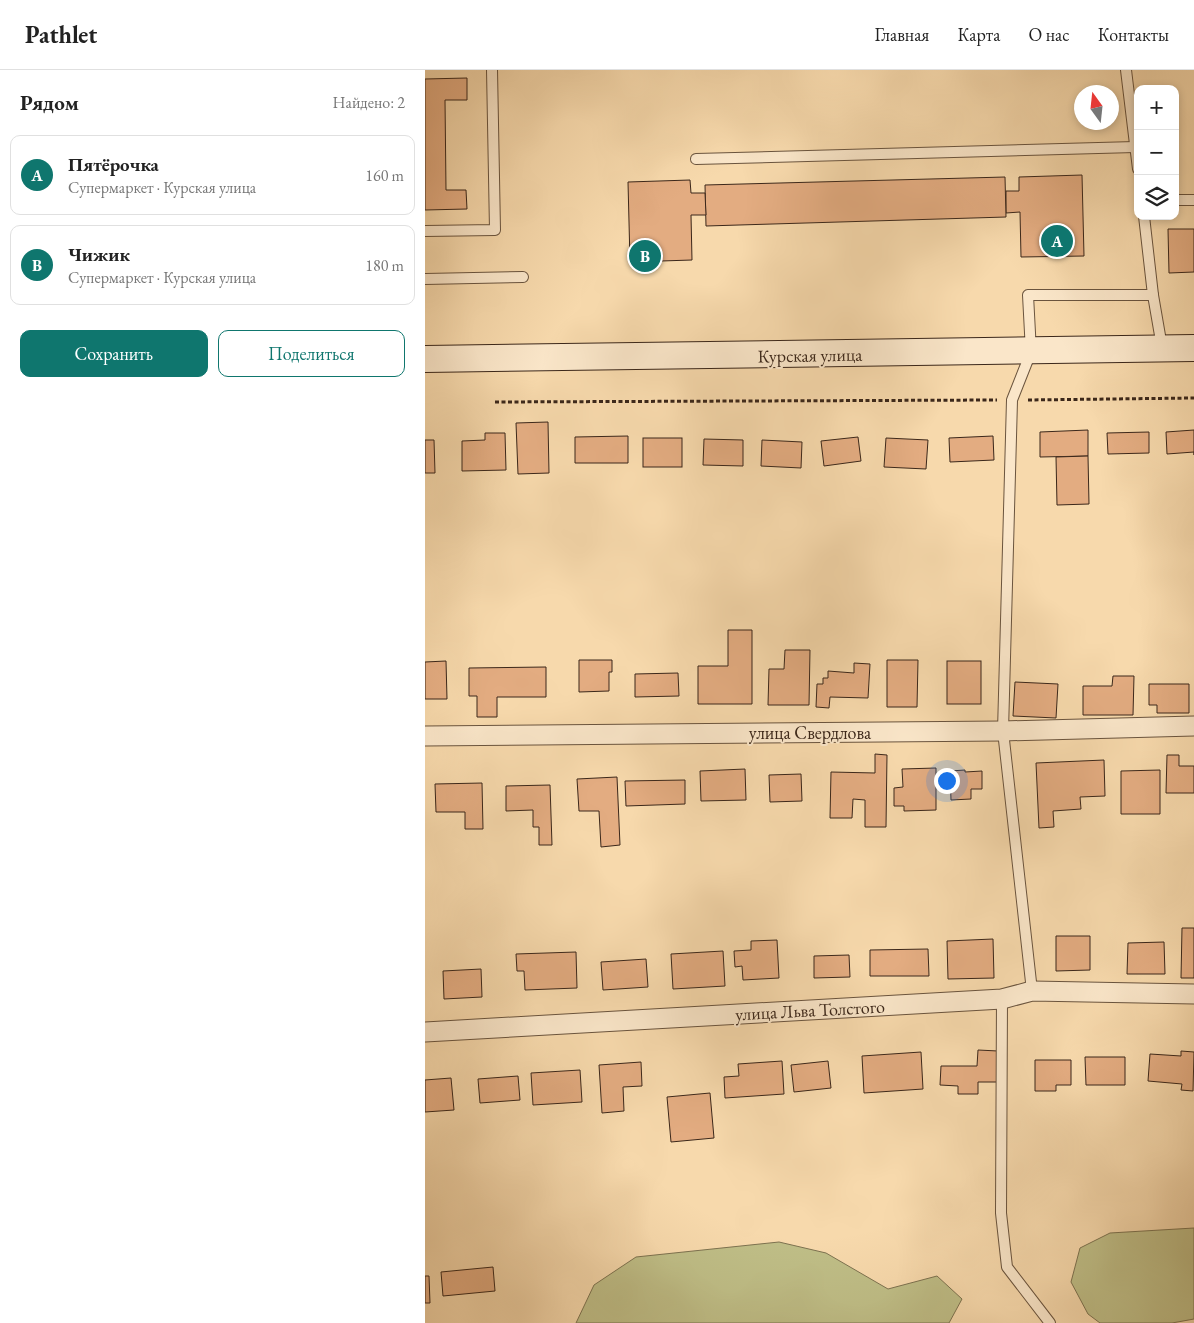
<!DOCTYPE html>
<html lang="ru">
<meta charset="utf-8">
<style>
:root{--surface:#fff;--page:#f2f2f2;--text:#222;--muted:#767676;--line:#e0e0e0;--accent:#0f766e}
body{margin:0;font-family:"EB Garamond",serif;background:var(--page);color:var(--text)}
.controls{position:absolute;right:15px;top:15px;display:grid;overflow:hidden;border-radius:10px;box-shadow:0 2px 8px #0003}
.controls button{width:45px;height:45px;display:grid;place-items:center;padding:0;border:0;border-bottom:1px solid var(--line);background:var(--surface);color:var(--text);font:25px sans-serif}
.compass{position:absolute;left:649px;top:15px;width:45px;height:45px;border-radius:50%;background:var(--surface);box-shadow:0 2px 8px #0003;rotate:345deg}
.you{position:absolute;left:521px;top:710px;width:18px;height:18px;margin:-12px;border:4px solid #fff;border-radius:50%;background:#1a73e8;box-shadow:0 0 0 8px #1a73e833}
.badge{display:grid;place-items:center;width:32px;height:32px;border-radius:50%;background:var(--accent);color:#fff;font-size:16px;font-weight:700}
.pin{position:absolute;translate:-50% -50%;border:2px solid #fff;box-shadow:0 1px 5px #0006}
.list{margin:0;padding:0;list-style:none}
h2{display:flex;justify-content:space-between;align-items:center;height:65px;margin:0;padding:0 20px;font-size:21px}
h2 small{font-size:16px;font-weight:400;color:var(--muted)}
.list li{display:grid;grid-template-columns:32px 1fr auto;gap:15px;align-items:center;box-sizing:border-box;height:80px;margin:0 10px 10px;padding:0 10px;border:1px solid var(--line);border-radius:10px}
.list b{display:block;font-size:19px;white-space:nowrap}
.list p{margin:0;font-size:16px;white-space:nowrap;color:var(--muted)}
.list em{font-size:16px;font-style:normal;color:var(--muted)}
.actions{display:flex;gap:10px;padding:15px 20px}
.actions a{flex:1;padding:11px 0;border:1px solid var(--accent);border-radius:10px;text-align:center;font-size:18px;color:var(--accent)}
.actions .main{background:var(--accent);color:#fff}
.icon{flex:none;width:28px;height:28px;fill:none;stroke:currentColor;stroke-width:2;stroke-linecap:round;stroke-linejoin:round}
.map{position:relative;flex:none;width:769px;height:1253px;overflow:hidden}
header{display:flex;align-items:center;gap:30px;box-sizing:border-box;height:70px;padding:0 25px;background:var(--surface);border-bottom:1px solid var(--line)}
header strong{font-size:24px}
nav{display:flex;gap:28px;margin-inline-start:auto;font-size:18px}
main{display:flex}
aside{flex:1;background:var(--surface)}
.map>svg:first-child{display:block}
.green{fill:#bfbe87;stroke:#7d7250}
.building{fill:#e3ac81;stroke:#3b271a}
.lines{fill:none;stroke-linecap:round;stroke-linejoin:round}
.lane-casing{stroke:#6a543e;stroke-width:12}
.street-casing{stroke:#6a543e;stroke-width:21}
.secondary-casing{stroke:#3b271a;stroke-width:28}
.path{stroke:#3b271a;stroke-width:3;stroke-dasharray:4 2.5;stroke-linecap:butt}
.lane{stroke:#fae6c9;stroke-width:10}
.street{stroke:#fae6c9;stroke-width:19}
.secondary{stroke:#fae6c9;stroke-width:26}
.labels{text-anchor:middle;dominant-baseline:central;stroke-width:4;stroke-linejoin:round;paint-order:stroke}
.street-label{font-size:18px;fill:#3b271a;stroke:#fae6c9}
</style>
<header>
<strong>Pathlet</strong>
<nav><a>Главная</a><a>Карта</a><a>О нас</a><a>Контакты</a></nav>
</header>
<main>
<aside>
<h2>Рядом<small>Найдено: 2</small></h2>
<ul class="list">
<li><span class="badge">A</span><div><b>Пятёрочка</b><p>Супермаркет · Курская улица</p></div><em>160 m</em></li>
<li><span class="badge">B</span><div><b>Чижик</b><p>Супермаркет · Курская улица</p></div><em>180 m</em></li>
</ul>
<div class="actions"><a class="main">Сохранить</a><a>Поделиться</a></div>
</aside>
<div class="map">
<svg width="769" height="1253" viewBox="0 0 769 1253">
<rect width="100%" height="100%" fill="#f7d9ac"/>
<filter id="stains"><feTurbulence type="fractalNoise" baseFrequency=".004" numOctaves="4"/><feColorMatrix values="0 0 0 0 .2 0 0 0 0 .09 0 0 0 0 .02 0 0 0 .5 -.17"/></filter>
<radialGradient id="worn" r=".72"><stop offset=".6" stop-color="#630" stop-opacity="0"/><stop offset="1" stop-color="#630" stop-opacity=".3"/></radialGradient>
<g class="green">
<polygon points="769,1158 769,1249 747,1253 675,1253 663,1244 646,1212 655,1178 685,1163"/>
<polygon points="354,1172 401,1183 463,1219 512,1206 537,1229 524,1253 151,1253 169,1215 211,1187"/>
</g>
<g class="building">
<polygon points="42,8 42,30 20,30 21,120 41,120 42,139 0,140 0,9"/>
<polygon points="657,105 659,186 596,187 595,142 581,143 581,121 594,121 594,107"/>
<polygon points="580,107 581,147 281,156 280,115"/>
<polygon points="265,110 266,123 280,123 281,145 266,145 267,190 205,192 203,112"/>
<polygon points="743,159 769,159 769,202 744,203"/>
<polygon points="123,352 124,403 93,404 91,353"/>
<polygon points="663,360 663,386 615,387 615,362"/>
<polygon points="769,360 769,385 769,382 742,384 741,362"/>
<polygon points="724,362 724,383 683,384 682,363"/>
<polygon points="60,363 80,363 81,400 37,401 37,371 60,370"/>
<polygon points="203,366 203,393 150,393 150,367"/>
<polygon points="568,366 569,390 525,392 524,368"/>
<polygon points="433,367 436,391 399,396 396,371"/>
<rect x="218" y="368" width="39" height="29"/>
<polygon points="461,368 503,370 501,399 459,397"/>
<polygon points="279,369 318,370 318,396 278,395"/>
<polygon points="0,370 9,370 10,403 0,403"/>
<polygon points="337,370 377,372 376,398 336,396"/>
<polygon points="663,386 664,434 632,435 631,387"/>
<polygon points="303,560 327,560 327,634 273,634 273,596 303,596"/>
<polygon points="360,580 385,580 384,635 343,635 344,599 359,599"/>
<polygon points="154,590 187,590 187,602 184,602 184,621 154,622"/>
<polygon points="462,590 493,590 492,637 462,637"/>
<polygon points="21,591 22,629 0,629 0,592"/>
<rect x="522" y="591" width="34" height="43"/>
<polygon points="429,593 445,594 443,628 405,627 404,638 391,637 392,614 398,614 398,608 403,608 403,601 429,603"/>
<polygon points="121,597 121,627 72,627 72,647 52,647 52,626 44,626 44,598"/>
<polygon points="253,603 254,626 210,627 210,604"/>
<polygon points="688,606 709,606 708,645 658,645 658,616 687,616"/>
<polygon points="590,612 633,614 631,648 588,646"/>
<polygon points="724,614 764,614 764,643 732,643 732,635 724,635"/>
<polygon points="450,684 462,685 461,757 440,757 440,730 428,729 427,748 405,748 406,702 450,703"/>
<polygon points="742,685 754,685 754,696 769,696 769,723 741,723"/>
<polygon points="679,690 680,726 655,727 656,739 628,741 629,757 614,758 611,693"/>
<polygon points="511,698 511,740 479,741 479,736 469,736 469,718 478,717 477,699"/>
<polygon points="320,699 321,730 276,731 275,701"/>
<polygon points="540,700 540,702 557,701 557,719 546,719 546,729 526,730 525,701"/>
<polygon points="735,700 735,744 696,744 696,701"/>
<polygon points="376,704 377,731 345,732 344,705"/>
<polygon points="192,707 195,775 176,777 174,741 154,741 152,709"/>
<polygon points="260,710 260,734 201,736 200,711"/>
<polygon points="57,713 58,759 40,759 40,742 11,742 10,714"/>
<polygon points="125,715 127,775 114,775 114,757 108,757 108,740 81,741 81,716"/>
<polygon points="757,858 769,858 769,908 756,908"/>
<polygon points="631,866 665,866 665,900 631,901"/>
<polygon points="568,869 569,908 523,909 522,871"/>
<polygon points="352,870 354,908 318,910 317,896 310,897 309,881 326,880 326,871"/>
<polygon points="739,872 740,904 702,904 703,873"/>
<polygon points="503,879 504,906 445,906 445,880"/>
<polygon points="298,881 300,916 248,919 246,884"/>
<polygon points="151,882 152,918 100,920 99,901 92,901 91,884"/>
<polygon points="424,885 425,907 389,908 389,886"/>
<polygon points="221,889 223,917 178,920 176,892"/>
<polygon points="56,899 57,927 19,929 18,901"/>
<polygon points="553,980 573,981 573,1012 553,1012 553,1024 533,1024 533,1016 515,1015 516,996 552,996"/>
<polygon points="756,981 769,982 768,1021 756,1020 757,1014 723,1011 725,984 756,986"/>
<polygon points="496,982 498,1019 439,1023 437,986"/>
<polygon points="660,987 700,987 700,1015 661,1015"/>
<polygon points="610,990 646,990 646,1015 631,1015 631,1021 610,1021"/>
<polygon points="357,991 359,1024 300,1028 299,1007 314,1006 313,994"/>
<polygon points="403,991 406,1018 369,1022 366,995"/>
<polygon points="216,992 217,1016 198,1017 199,1041 177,1043 174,995"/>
<polygon points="155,1000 157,1032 108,1035 106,1003"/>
<polygon points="93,1006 95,1030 55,1033 53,1009"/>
<polygon points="26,1008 29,1040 0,1042 0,1010"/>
<polygon points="285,1023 289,1068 246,1072 242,1027"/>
<polygon points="68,1197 70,1221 18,1226 16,1202"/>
<polygon points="0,1206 4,1206 5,1233 0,1233"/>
</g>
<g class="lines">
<defs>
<g id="lane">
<polyline points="701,0 713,99"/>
<polyline points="271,89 710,77"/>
<polyline points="750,130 769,130"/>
<polyline points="719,146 728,225 737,277"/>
<polyline points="0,161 70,160 67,0"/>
<polyline points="0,209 98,207"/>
<polyline points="607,921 578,661 587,330 606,282 603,225 728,225"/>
<polyline points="577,929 576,1143 582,1197 625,1253"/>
</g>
<g id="street">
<polyline points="0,666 578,661 769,656"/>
<polyline points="0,962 577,929 607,921 769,924"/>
</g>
<polyline id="secondary" points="0,289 769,278"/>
</defs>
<use href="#lane" class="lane-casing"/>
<use href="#street" class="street-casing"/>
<use href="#secondary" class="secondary-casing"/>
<g class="path">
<polyline points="603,330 769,328"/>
<polyline points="70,332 572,330"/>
</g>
<use href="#lane" class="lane"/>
<use href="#street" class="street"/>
<use href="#secondary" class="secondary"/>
</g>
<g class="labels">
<g class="street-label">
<text transform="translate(385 285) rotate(-1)">Курская улица</text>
<text x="385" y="662">улица Свердлова</text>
<text transform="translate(385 940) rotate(-3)">улица Льва Толстого</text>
</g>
</g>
<rect width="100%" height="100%" filter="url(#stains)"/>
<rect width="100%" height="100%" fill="url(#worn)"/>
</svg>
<div class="controls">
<button>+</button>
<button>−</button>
<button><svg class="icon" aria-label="layers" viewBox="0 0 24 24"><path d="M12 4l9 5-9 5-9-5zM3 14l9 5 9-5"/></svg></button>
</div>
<svg class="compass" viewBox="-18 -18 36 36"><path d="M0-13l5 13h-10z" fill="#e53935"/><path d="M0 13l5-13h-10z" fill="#767676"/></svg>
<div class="you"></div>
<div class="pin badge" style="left:632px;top:171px">A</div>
<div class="pin badge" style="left:220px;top:186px">B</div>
</div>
</main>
